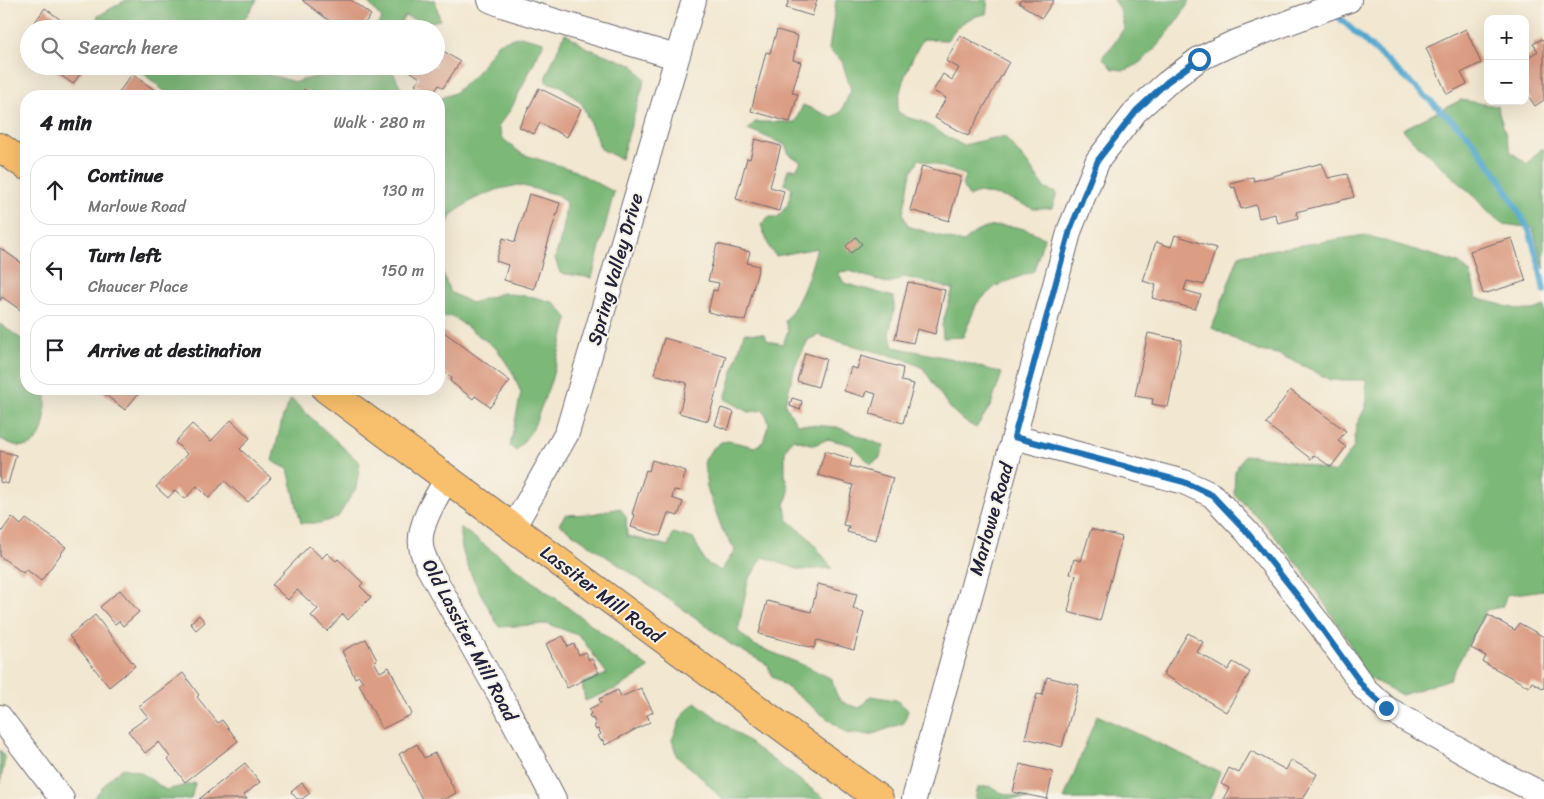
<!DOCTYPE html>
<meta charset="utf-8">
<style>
:root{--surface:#fff;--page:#f2f2f2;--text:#202124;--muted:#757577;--line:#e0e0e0}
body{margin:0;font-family:Sriracha,sans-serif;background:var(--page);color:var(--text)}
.controls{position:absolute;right:15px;top:15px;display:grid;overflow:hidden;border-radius:10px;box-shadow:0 5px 20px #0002}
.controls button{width:45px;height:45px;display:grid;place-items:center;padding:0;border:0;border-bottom:1px solid var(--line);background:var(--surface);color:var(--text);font:25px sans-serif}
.stop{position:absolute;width:15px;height:15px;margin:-11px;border:4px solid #1f6fb2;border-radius:50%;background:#fff}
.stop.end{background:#1f6fb2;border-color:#fff;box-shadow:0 1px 5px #0008}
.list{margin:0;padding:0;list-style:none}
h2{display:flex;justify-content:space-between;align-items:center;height:65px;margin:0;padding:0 20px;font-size:21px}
h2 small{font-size:16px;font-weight:400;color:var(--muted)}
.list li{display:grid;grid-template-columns:32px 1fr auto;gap:15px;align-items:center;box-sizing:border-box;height:70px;margin:0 10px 10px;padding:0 10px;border:1px solid var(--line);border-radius:20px}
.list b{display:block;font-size:19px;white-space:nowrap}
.list p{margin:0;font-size:16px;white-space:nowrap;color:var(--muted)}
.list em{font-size:16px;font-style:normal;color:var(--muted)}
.icon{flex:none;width:28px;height:28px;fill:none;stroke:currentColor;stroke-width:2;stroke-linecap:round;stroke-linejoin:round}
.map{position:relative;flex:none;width:1544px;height:799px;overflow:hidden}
.search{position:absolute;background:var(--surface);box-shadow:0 5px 20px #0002;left:20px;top:20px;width:425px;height:55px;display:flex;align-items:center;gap:12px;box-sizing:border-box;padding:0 18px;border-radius:28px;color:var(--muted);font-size:19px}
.panel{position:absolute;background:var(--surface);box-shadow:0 5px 20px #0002;left:20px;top:90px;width:425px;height:305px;border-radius:20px}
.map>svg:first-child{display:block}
.forest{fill:#7bb878;stroke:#4e6d5a}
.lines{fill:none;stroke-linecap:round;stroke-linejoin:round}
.stream{stroke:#52a8ce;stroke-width:6}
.building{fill:#db9d84}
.minor-casing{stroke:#6b676f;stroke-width:26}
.major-casing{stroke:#6b676f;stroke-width:30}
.minor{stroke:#fff;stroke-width:24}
.major{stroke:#f8bf6c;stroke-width:28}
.route{stroke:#1f6fb2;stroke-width:6}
.labels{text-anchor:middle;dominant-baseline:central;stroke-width:4;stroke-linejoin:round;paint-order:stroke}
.street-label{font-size:19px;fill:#22223b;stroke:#f7f3e8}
</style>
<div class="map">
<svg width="1544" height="799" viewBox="0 0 1544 799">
<rect width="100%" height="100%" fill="#f7f3e8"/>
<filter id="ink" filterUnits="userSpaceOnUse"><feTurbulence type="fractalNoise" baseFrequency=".02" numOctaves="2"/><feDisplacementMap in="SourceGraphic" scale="10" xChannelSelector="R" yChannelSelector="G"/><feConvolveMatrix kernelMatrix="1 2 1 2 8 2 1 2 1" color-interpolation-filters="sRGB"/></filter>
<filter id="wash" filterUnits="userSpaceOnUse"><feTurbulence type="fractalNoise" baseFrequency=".0096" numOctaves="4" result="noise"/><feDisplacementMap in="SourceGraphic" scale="20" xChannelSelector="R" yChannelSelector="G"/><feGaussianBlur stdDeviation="1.12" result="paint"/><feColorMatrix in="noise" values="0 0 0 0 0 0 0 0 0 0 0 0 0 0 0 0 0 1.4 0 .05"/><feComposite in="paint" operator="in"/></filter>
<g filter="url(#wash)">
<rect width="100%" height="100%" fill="#f2e7d0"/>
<g class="forest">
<polygon points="126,0 257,0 238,29 136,29 135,27 130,29 94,29 98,16"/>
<polygon points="366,0 435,0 440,20 425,23 405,16 396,29 375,29 382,19"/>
<path d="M836 0H988L986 14C966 17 958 25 947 40L923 39C910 61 899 85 897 111L906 117 921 121 962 145C977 143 990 137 1005 137L1031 168 1045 189 1057 193 1052 208 1034 209 1008 198 979 192 969 197 962 185 966 175 919 159 911 173 903 214 908 226 949 239 964 242C968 239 972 234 976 232 997 221 1026 226 1044 238L1034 271 996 286 977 303 963 337 943 338 942 325 953 289 904 277 889 284 850 271 838 272 844 283 894 297V311L889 333 894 347 953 359 1002 373 991 405 976 428 964 421 949 407 923 368 904 359 851 345 818 335 808 340 795 366 785 404 797 424 837 427 884 446 880 458 871 464 851 445 828 439 814 445 792 439 785 451V476L789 491 785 505 787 519 810 539 832 568 800 570 763 557 748 581 738 631 754 645 808 667 832 679C837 700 839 703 860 708L870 696 896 700 908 710 904 723 870 735 846 733 771 675 768 665 730 644 696 618 559 524 565 515 592 514 620 508 626 517 627 536 668 546 673 533 694 539 705 562 721 571 735 550 722 529 707 488 704 462 711 450 721 442 729 441 755 447 763 442 769 423 764 410 749 412 725 399 744 333 764 334 768 341 783 344 788 331 785 321C804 296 808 278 817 248L776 256 770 249 761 225 768 217H778L788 204 792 188 784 184 788 169H796L801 162 789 154 785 145 748 129 755 122H795L803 105 832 117 841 112 851 90 842 61 829 50Z"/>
<path d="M1113 0H1190C1180 19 1148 63 1128 69 1124 71 1118 69 1113 69L1102 57 1113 45 1124 28 1120 10Z"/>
<polygon points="565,33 587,48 633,65 645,79 621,159 601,149 582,104 561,86 546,82 547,74"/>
<polygon points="520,36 544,42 511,109 498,126 502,138 522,154 573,170 614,192 592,278 560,273 555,258 563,231 566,203 558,195 519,185 499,189 474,199 452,214 439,240 439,99 454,93 476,74 498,43"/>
<polygon points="139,66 250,66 267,74 295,82 323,75 327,66 390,66 401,88 416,96 273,96 217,91 210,96 170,96 138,69"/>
<polygon points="1461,100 1497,106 1511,152 1527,164 1541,149 1544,149 1544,269 1533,228 1503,224 1486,210 1473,195 1411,139 1403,129"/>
<path d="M1365 235 1459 263 1471 274 1476 298C1492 301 1518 312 1532 310 1536 310 1541 307 1544 306V590L1507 595 1502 607 1486 610 1450 679 1402 695 1365 676 1347 638 1301 568 1265 525 1234 494 1235 471 1244 455 1274 458 1299 463 1335 473 1354 447 1356 426 1366 406V380H1330L1310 369 1278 354 1259 351 1212 328 1239 255Z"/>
<polygon points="439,246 441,269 450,292 471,303 502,293 534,297 555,303 568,319 551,381 533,429 516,451 510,446 521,393 513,373 497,349 452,316 439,318"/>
<path d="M0 324 26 342V389H46C46 407 48 452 18 446 12 445 6 441 0 439Z"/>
<polygon points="291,399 360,463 356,488 338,517 321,523 301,523 288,469 272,461 283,416"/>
<path d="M460 527 649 668 620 687 585 701 582 683 607 674 580 636 548 624 499 627C484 598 458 560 460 527Z"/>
<polygon points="695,702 825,799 722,799 697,773 677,757 672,740 682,716"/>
<polygon points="1097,715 1220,772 1210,799 1064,799"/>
<polygon points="0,750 5,758 0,784"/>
<polygon points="123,768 140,772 166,790 195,783 191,799 93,799 109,779"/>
<polygon points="989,786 999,792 1029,799 975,799 978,788"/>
</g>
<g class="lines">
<polyline class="stream" points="1333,12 1469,136 1499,177 1529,230 1538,260 1544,291"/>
</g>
<g id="blocks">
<g class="building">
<polygon points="302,0 351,0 371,15 360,29 340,29"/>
<polygon points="789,0 817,0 812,16 786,8"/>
<polygon points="1021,0 1054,0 1042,18 1019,3"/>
<polygon points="45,8 70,27 69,29 30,29"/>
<polygon points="1466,29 1481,63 1461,73 1467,84 1447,94 1426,48"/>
<polygon points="777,30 798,36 793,60 801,62 792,93 798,94 790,122 751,111 766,52 770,53"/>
<polygon points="960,35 1009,62 968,136 935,118 946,98 933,91 943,74 952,80 959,68 946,61"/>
<polygon points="1542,39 1544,42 1544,100 1535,106 1525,91 1525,59 1538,51 1533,44"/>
<polygon points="436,46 460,62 443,88 439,85 432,95 415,84 420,78 402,66 436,66"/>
<polygon points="48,66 86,66 73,84"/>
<polygon points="132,74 163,96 116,96"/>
<polygon points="539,88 581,109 567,137 540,123 534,134 519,127"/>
<polygon points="304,89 315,96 299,96"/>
<polygon points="755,139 781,146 770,187 784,191 779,211 736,199 747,158 750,159"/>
<polygon points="1322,163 1328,178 1347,174 1354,197 1296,212 1298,218 1278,223 1275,214 1259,218 1256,205 1241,209 1235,187 1232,188 1230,183 1253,177 1254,181"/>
<polygon points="922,166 961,177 949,221 910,210"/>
<polygon points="529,194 560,203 534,289 504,280 508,265 496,261 503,238 515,242"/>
<polygon points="1175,235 1216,248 1204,285 1187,281 1184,290 1201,295 1195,309 1152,298 1156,285 1143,281 1156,242 1171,247"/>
<polygon points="856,237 862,244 851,253 846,246"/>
<polygon points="1512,238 1526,281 1483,294 1470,251"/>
<polygon points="717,244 750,252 747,263 759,266 745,321 708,312 713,290 717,291 719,283 708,281"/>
<polygon points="0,248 26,266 26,314 2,297 0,301"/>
<polygon points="908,282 945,290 935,334 917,329 913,343 895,339"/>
<polygon points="440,329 510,381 490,407 475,396 473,399 450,381 452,378 439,368"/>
<polygon points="1148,333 1182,340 1168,407 1152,404 1153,399 1135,396"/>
<polygon points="664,338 726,356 708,421 679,413 687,383 654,374"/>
<polygon points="805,353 826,359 818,387 797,381"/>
<polygon points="861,356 903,368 901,381 914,384 903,423 870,414 876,394 867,391 865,397 844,391 851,367 857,369"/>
<polygon points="98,389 142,389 125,410"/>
<polygon points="1290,390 1346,431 1338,441 1346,447 1331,467 1314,455 1311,459 1266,424"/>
<polygon points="792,398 802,401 800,410 790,406"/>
<polygon points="721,408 734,412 728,430 715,425"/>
<polygon points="231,420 250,438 240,449 271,478 248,502 225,481 209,498 197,486 185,499 175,490 168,498 156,487 187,454 175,442 192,424 211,441"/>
<polygon points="0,451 16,455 8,484 0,482"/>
<polygon points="825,451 852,459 850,466 893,478 876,540 847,532 849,526 843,525 853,485 818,475"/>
<polygon points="652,460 686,471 680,491 674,490 672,498 683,502 678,516 668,513 660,536 631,527 635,515 632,514 646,470 649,471"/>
<polygon points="12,517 21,525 26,519 66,547 41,581 26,569 23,573 0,556 0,534"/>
<polygon points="1091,529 1122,537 1100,621 1068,612 1076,575 1070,574 1074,559 1081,561"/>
<polygon points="309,546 322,558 327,553 336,561 338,559 363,583 360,586 371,597 348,620 343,614 327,631 311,616 318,609 297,590 288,600 272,585"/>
<polygon points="818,584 857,594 853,609 864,612 854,650 817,640 814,648 759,634 767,601 811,612"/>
<polygon points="120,590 139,612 123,626 119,621 115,624 100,607"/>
<polygon points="95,615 135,666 109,687 69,636"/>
<polygon points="199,615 205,622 196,630 190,623"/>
<polygon points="1488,615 1515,630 1519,623 1544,637 1544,689 1532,682 1529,687 1483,662 1486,656 1471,648"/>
<polygon points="1188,633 1203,642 1197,652 1228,670 1233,662 1250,672 1226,712 1163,674"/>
<polygon points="563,636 568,647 574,644 579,655 585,652 589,660 592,659 599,673 567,688 546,644"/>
<polygon points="366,639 377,660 374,661 380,672 389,667 412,714 382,729 359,684 363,682 359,676 355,678 342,651"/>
<polygon points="183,673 199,695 197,697 218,723 222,720 238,741 185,782 168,759 170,757 159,742 145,753 128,731 148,717 139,706"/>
<polygon points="1047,677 1079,685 1062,747 1025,738 1037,694 1042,695"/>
<polygon points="641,688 653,712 647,715 650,722 605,745 603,740 601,741 598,736 601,734 598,729 596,730 594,726 596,725 593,718 591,719 589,715 591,714 589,709 601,703 599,699 618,690 621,697"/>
<polygon points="417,744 424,758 435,753 456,793 445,799 422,799 399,754"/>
<polygon points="1251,751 1286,770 1291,760 1317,774 1303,799 1223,799 1229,788 1221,784 1229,768 1239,773"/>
<polygon points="245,763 260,782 244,795 247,799 199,799"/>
<polygon points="1020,764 1053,772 1047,799 1013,792"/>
<polygon points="302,783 310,793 302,799 297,799 291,792"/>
</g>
</g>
</g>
<g filter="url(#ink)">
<use href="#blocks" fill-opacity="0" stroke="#6b676f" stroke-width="1"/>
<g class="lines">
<defs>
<g id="minor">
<polyline points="490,0 505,6 676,57"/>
<polyline points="1014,437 1184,482 1212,495 1247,532 1320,625 1365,689 1386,708 1498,772 1544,795"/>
<path d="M447 479C437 495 418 525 421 545 421 552 426 560 428 567L501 697 554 799"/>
<polyline points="513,528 567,433 694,0"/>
<polyline points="0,717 62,799"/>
<polyline points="914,799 1014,437 1070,229 1098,160 1136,111 1167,83 1199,59 1231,44 1349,0"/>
</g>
<g id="major">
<polyline points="0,147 26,166"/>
<polyline points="326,389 879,799"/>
</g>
</defs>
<use href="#minor" class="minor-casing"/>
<use href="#major" class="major-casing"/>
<use href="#minor" class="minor"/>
<use href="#major" class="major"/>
</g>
</g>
<g class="lines" filter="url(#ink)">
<polyline class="route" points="1199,59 1167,82 1136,111 1098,160 1070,230 1014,437 1184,482 1212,495 1247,532 1301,600 1365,689 1386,708"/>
</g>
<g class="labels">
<g class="street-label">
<text transform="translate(615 269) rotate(-74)">Spring Valley Drive</text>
<text transform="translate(991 519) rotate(-74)">Marlowe Road</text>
<text transform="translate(602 594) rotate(37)">Lassiter Mill Road</text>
<text transform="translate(470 640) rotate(62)">Old Lassiter Mill Road</text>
</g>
</g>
</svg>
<div class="controls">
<button>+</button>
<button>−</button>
</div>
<div class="stop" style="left:1199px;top:59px"></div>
<div class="stop end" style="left:1386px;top:708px"></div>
<div class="search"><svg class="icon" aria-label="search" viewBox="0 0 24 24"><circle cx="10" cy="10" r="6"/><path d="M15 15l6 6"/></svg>Search here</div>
<section class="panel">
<h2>4 min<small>Walk · 280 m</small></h2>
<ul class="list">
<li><svg class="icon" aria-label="ahead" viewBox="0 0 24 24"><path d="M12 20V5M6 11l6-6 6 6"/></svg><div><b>Continue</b><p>Marlowe Road</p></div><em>130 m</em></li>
<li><svg class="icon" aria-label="left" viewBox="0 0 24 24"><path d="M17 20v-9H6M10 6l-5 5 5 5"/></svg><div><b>Turn left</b><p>Chaucer Place</p></div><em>150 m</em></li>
<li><svg class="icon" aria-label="arrive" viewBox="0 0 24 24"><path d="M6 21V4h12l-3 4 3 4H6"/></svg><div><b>Arrive at destination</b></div></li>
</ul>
</section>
</div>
